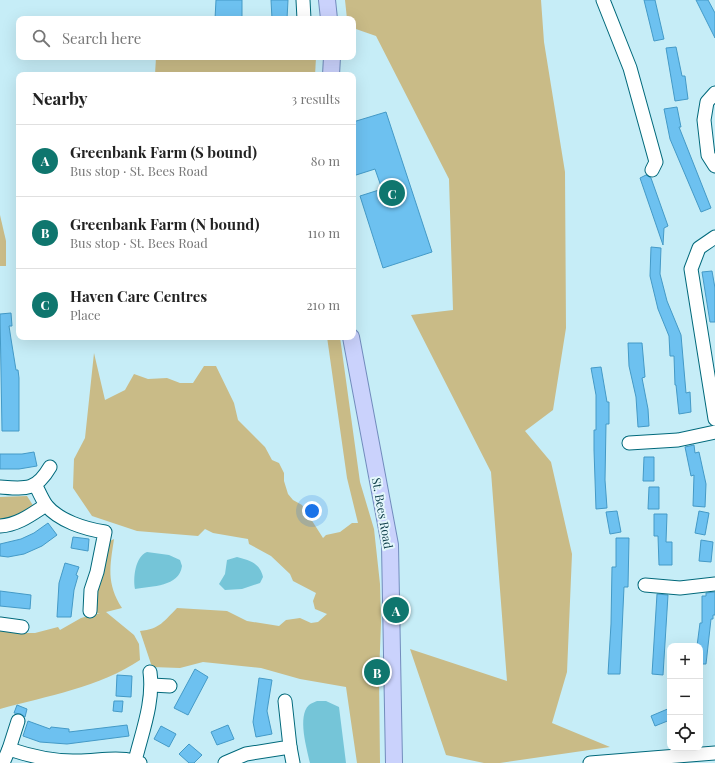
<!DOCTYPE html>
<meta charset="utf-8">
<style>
:root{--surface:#fff;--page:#f2f2f2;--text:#222;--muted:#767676;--line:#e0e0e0;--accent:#0f766e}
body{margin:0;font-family:"Playfair Display",serif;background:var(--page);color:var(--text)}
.controls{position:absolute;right:12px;bottom:12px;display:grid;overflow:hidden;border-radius:8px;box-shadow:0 4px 16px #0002}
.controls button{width:36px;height:36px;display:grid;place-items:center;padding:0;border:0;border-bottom:1px solid var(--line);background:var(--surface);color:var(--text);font:20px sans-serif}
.you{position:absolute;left:312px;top:511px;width:14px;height:14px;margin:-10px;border:3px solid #fff;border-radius:50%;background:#1a73e8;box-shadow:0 0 0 6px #1a73e833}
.badge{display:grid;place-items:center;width:26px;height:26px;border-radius:50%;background:var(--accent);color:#fff;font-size:13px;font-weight:700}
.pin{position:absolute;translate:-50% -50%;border:2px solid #fff;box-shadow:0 1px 4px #0006}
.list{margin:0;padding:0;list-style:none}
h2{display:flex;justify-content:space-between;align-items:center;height:52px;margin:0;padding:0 16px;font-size:17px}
h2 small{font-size:13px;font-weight:400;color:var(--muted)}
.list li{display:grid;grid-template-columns:26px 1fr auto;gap:12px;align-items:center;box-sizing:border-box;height:72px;padding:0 16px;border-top:1px solid var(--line)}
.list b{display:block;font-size:15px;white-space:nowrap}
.list p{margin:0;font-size:13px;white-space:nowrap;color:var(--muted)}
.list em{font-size:13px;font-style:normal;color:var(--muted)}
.icon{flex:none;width:22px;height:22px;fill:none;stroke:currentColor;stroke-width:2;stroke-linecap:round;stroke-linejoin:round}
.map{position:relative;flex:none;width:715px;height:763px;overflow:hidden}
.search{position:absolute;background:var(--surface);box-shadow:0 4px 16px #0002;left:16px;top:16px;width:340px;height:44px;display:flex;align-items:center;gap:10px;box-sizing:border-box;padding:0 14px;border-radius:8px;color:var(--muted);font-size:15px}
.panel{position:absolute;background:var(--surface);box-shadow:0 4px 16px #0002;left:16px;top:72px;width:340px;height:268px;border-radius:8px}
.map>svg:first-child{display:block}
.green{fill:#c9bb87}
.water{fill:#75c5d8}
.building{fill:#6dc1f0;stroke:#449ac7}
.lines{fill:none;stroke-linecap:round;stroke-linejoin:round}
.minor-casing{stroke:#01697b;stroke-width:15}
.major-casing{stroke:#728cbd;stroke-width:18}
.minor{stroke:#fff;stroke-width:13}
.major{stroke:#cad2fc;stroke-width:16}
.labels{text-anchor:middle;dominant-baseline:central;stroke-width:4;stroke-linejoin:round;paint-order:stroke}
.street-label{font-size:12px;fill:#11414c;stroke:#e3f6fb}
</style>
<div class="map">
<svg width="715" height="763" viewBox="0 0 715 763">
<rect width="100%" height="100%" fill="#c6edf7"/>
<g class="green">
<polygon points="345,0 541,0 544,42 565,172 566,328 553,410 525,431 551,462 572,554 567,672 552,723 610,747 500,763 484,763 446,755 410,649 507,681 491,472 411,315 453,310 449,179 376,36 353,28 353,19 347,19"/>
<polygon points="156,57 316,58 315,75 155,75"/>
<polygon points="0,215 6,241 6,266 0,266"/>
<path d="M327 337H340L360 482 374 529 380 584 381 622 379 676 380 763H357L346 687 300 679 261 668 203 662 180 668 152 667 140 631C160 629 164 621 177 608L227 611 247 621 279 626 286 620 300 618 311 623 318 622 327 614 315 609 313 601 316 593 293 581 290 574 271 556 249 544 248 539 213 533 205 529 198 536 137 531 92 516 73 488 74 459 85 438 94 353 105 400 125 390 134 374 148 379 167 378 180 383H193L204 366H216L234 403 238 420 265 447 272 460 279 463 284 473V481L288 494 293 500 302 505 323 538 326 535 340 532 352 523H358L347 478Z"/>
<polygon points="27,496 34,507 0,523 0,497"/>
<path d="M114 539C110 566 106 583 122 608L106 612 134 635 139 644 140 660C100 687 47 696 0 709V627L13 629 17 633H35L58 627 60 630 81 618 100 613H96V604L94 601 108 542Z"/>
</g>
<g class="water">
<path d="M147 552 169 555 180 560 182 566C179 587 152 586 135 589 133 578 135 557 147 552Z"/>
<path d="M237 557C249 560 260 563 263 577L260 583 242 589 225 590 219 584 225 574 227 560Z"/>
<path d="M317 701H326L339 707 346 763H310C307 749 297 716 309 705 311 703 315 702 317 701Z"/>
</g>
<g class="building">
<polygon points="216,0 242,0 242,19 215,19"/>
<polygon points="271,0 288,0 287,19 272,19"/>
<polygon points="644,0 655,0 664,39 654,41"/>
<polygon points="696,0 708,0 715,13 715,38"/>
<polygon points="676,47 682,76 685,76 688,99 675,101 666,48"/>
<polygon points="677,107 681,127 679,127 711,208 701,212 670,139 664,109"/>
<polygon points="386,112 432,252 383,268 360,196 382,189 375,169 353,176 353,122"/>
<polygon points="646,175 651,178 668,226 664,228 663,245 640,178"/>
<polygon points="651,247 661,248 660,274 667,301 681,335 686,393 690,392 691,412 679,414 676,385 675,385 674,356 670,356 669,336 658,309 650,276"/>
<polygon points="712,271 715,288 715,322 710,322 702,272"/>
<polygon points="11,313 12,326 9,326 11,339 16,370 18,370 19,378 19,431 2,431 0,314"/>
<polygon points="628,343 642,343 645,377 642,378 648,409 649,426 638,427 636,397 629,366"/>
<polygon points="601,367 607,402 609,402 609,424 606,424 605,480 607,508 596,509 594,450 594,430 596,430 596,395 591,368"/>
<polygon points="694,445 695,453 699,452 706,484 705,507 693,506 694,475 691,476 685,447"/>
<polygon points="34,452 37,466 19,469 0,469 0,454 22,454"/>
<polygon points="644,457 654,457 654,481 643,481"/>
<polygon points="649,487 659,487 659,509 648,509"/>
<polygon points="617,511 621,532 610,534 606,512"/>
<polygon points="699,511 709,513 705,535 695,533"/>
<polygon points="654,514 667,514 666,542 672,542 672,565 659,565 658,536 654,536"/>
<polygon points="48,523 57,535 42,546 24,554 8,557 0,556 0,544 21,539 34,533"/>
<polygon points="73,537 89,539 88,551 71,548"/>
<polygon points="616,538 629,538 628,587 624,587 620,674 608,674 611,624 612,567 616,567"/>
<polygon points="701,540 713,542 711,562 699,561"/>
<polygon points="65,563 79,567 76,575 78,576 74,590 71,617 57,617 59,583"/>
<polygon points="0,591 31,595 30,609 0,606"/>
<polygon points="715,592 715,615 713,615 713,619 711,619 706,664 700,664 700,646 697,646 700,623 702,623 702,596 706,596 706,593"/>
<polygon points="657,594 668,595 663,675 652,674"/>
<polygon points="195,669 208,677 188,715 174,708"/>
<polygon points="117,675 132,676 131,697 116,696"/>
<polygon points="259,678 272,680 267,711 272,734 256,737 253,722"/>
<polygon points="114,701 123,701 122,712 113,711"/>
<polygon points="17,705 27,709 25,717 21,714 14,713"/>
<polygon points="670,708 670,720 655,726 651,716"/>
<polygon points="28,721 50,729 51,727 69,729 69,732 127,725 129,736 67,744 40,742 23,736"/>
<polygon points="228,725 234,739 217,745 211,732"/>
<polygon points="161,726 176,734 169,747 154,739"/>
<polygon points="189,744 202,755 194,763 189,763 179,754"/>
</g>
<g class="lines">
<defs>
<g id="minor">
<polyline points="303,0 304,19"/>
<polyline points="603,0 630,68 656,162 652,170"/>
<polyline points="715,93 707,102 704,120 708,155 715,166"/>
<polyline points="715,237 699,248 691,269 715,419"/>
<polyline points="629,443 678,440 715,432"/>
<path d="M36 486C39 492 42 499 46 505 59 521 85 529 105 532L97 572 91 590 90 611"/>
<path d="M0 487C26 489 36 491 50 467"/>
<path d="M0 526C18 525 32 514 46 505"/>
<polyline points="645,585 680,588 715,584"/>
<polyline points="0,624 22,627"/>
<polyline points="152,685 170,686"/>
<polyline points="290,747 293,763"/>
<polyline points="9,749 18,721"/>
<path d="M3 763 9 749C30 756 51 761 73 761 94 762 113 756 135 761"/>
<path d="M140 763 135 761C142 732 154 702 150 672"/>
<polyline points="225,763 246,754 290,747 285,701"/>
<polyline points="590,763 715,753"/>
</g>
<g id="major">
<polyline points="327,0 329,19"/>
<polyline points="331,75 332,57"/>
<polyline points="351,337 390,545 394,763"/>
</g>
</defs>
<use href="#minor" class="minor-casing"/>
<use href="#major" class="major-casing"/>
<use href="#minor" class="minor"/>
<use href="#major" class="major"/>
</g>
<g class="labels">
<g class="street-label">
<text transform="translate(383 513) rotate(80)">St. Bees Road</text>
</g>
</g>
</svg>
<div class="controls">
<button>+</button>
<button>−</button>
<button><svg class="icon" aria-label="locate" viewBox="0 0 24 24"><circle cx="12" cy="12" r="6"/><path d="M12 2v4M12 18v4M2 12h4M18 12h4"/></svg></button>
</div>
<div class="you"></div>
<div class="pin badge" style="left:396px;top:610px">A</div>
<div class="pin badge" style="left:377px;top:672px">B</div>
<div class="pin badge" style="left:392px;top:193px">C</div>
<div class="search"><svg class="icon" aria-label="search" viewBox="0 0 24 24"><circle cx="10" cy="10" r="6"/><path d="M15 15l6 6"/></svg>Search here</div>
<section class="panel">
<h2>Nearby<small>3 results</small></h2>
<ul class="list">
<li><span class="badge">A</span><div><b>Greenbank Farm (S bound)</b><p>Bus stop · St. Bees Road</p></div><em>80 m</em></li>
<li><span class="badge">B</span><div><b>Greenbank Farm (N bound)</b><p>Bus stop · St. Bees Road</p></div><em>110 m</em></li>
<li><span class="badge">C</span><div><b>Haven Care Centres</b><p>Place</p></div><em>210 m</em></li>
</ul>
</section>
</div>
